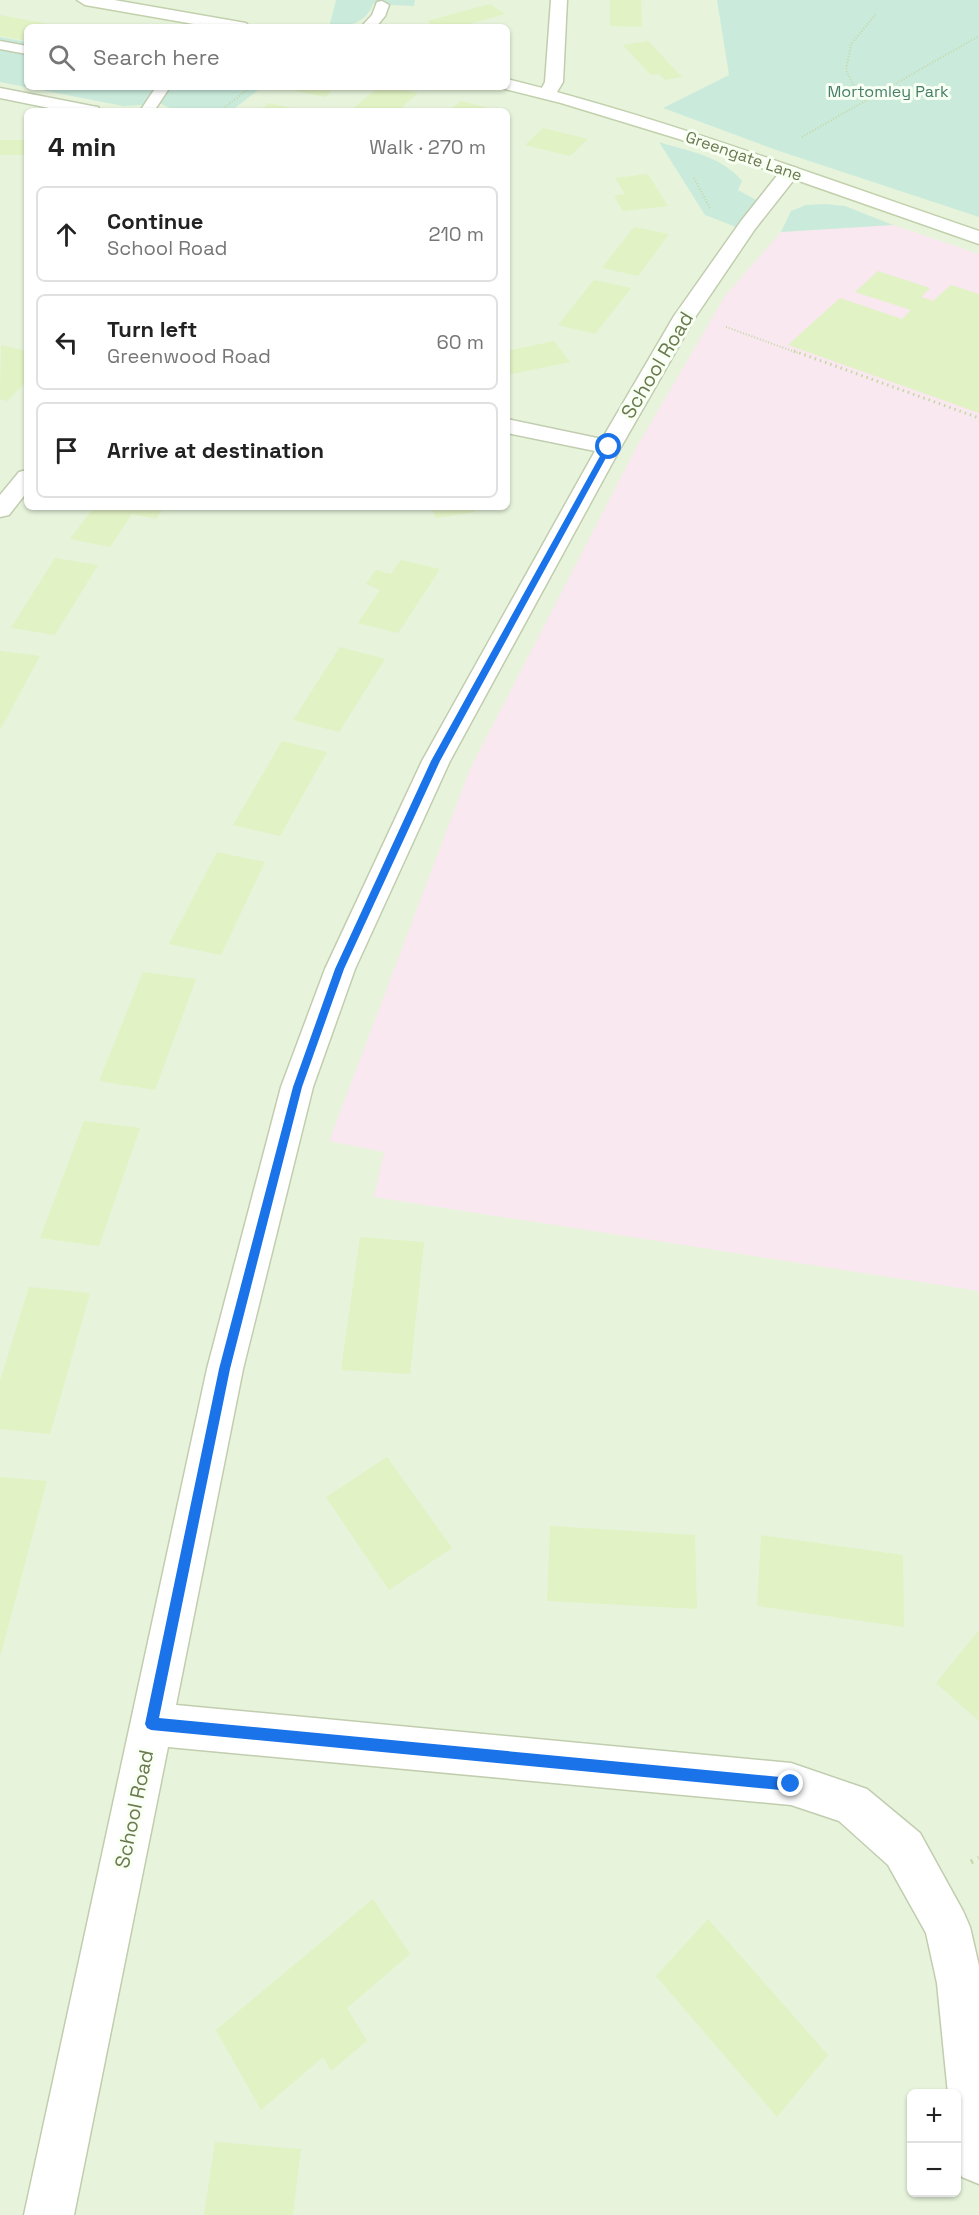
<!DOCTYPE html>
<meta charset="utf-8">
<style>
:root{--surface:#fff;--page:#f6f6f6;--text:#222;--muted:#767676;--line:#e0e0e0}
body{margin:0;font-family:"Space Grotesk",sans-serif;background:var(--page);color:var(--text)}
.controls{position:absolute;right:18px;bottom:18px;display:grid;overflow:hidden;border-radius:9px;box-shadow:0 2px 4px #0004}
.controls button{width:54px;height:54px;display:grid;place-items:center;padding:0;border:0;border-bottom:2px solid var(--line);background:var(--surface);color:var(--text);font:30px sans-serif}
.stop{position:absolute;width:18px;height:18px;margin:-14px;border:4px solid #1a73e8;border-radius:50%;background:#fff}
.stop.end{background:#1a73e8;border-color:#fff;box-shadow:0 2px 6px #0008}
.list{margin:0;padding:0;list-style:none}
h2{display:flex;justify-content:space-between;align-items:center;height:78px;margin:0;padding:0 24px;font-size:26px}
h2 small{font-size:20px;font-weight:400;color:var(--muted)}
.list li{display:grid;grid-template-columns:39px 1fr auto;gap:18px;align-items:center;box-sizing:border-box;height:96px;margin:0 12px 12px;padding:0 12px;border:2px solid var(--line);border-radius:9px}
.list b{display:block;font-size:22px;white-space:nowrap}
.list p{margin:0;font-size:20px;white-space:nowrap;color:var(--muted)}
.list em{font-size:20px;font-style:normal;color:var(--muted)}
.icon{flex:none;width:33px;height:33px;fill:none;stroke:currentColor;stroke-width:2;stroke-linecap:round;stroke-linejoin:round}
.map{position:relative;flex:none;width:979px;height:2215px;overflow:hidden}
.search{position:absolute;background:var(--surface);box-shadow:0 2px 4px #0004;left:24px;top:24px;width:486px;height:66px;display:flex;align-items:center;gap:15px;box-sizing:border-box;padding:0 21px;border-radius:9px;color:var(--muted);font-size:22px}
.panel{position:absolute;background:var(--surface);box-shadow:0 2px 4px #0004;left:24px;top:108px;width:486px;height:402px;border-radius:9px}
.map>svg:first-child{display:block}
.residential{fill:#e7f4db;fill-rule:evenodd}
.education{fill:#f9e8ef}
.green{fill:#caebdc}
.building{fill:#e1f2c4}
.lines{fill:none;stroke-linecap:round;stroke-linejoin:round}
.lane-casing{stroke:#c1cdae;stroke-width:3}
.street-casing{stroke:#c1cdae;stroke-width:3}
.secondary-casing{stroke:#c2d0ac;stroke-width:3}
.path-far2{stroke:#c6d7a6;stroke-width:2;stroke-dasharray:1 2;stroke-linecap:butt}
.path-far1{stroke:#c6d7a6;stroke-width:3;stroke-dasharray:1.5 4;stroke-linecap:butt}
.path{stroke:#c6d7a6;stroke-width:5;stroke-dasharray:2 6;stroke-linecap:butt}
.lane{fill:#fff;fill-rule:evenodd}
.street{fill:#fff;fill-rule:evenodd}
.secondary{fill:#fff;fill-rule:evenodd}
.route{fill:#1a73e8}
.labels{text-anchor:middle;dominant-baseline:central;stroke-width:6;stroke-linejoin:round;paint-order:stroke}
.far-park-label{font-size:16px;fill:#467e6b;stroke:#f8fff3}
.far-street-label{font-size:16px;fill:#6b794e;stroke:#f8fff3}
.street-label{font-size:20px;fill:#6b794e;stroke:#f8fff3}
</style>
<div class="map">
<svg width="979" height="2215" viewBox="0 0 979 2215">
<rect width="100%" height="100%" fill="#f3fdec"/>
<path class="residential" d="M0 0H979V2215H0ZM27 27H507V87H27ZM27 111H507V507H27ZM912 2094H956V2192H912Z"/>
<polygon class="education" points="893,225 979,254 979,1291 374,1197 384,1152 329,1141 470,769 636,448 725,296 781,232"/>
<g class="green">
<path d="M336 0H415L414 6 373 4C365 24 350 26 329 27Z"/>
<polygon points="717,0 979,0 979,217 779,151 663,108 729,75"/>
<polygon points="0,37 27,42 27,87 262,87 231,111 177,111 161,104 123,106 0,82"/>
<path d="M659 142C688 151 722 156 742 181L738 190 758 201 736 227 705 215Z"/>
<polygon points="826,204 845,206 893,225 781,232 791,211 806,205"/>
</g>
<g class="building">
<polygon points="610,0 641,0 642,27 610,26"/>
<polygon points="490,4 505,14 458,27 436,27 427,21"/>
<polygon points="0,15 60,26 60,27 27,27 27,41 0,36"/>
<polygon points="648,41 682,77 665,80 659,74 651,75 623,45"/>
<polygon points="296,87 336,87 325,97 292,90"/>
<polygon points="379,87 394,87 418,93 398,111 381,109 350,111"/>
<polygon points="461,101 497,110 497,111 448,111"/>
<polygon points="269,103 301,110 301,111 259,111"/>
<polygon points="543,128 588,139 570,156 525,145"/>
<rect x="0" y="140" width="27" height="15"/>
<polygon points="648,174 668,206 623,211 614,196 625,194 615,178"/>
<polygon points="634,227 669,234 638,276 602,268"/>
<polygon points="878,271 930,288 921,297 933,301 951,285 979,294 979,413 788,345 840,298 902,319 911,310 855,292"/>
<polygon points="594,280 631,288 595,334 558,325"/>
<polygon points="554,341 570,362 507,375 507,351"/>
<polygon points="1,345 27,351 27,381 7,401 0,399"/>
<polygon points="94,507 164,507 156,519 132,514 110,547 70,539"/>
<polygon points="431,507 473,507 475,512 436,518"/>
<polygon points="55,558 98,565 55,635 11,628"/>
<polygon points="401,560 440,569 398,633 358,623 380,590 366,584 376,570 391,574"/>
<polygon points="340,647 385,659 339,732 293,720"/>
<polygon points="0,651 40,656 0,730"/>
<polygon points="282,741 327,752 280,836 233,825"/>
<polygon points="217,852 265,862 221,955 169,944"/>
<polygon points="143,972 196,979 155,1090 99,1081"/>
<polygon points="84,1121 140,1128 99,1246 40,1238"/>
<polygon points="360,1237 424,1242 410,1374 341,1370"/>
<polygon points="29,1287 90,1293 50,1434 0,1429 0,1381"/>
<polygon points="387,1457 452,1548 389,1590 326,1497"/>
<polygon points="0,1477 47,1481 1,1654 0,1654"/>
<polygon points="550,1526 695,1535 697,1609 547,1601"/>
<polygon points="761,1535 903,1555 904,1627 757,1606"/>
<polygon points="979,1630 979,1721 936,1683"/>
<polygon points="373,1899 410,1954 347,2008 367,2041 331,2071 323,2057 261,2110 216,2030"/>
<polygon points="708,1919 828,2055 777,2117 656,1976"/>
<polygon points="215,2142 301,2149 293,2215 204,2215"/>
</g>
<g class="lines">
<defs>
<g id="lane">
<polygon points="382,1 389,5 385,16 376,27 361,27 372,15 377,2"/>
<polygon points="0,41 27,46 27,54 0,49"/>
<polygon points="156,87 170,87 154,111 140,111"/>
</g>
<g id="street">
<polygon points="551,0 567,0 563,82 554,97 542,97 539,93 545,82"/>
<polygon points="0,88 92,106 98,107 101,111 64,111 0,98"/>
<polygon points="790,166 797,168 800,172 755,229 696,316 621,447 450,761 355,969 313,1087 243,1369 176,1705 791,1763 867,1789 920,1833 963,1911 970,1927 979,1966 979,2184 962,2177 956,2164 956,2094 948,2094 937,1983 926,1933 888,1865 839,1821 791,1805 168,1747 74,2215 24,2215 207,1369 281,1087 325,969 422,761 595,451 507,433 507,419 602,439 674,316 741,221 783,168"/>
<polygon points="27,470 27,492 9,515 0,517 0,495 19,472"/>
</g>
<g id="secondary">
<polygon points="77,0 114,0 240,22 246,23 249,27 211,27 85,5"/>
<path d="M507 79C668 119 822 178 979 231V244L679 139 561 103 501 88 507 87Z"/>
</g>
</defs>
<use href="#lane" class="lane-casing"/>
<use href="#street" class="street-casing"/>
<use href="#secondary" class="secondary-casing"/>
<g class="path-far2">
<polyline points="870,97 856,90 846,70 851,44 876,14"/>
<polyline points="220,111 251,87"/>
<polyline points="802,137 979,36"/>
<polyline points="694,178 710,208"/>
<polyline points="726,327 798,353"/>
</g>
<polyline class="path-far1" points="794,351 979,418"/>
<polyline class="path" points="971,1862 979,1858"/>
<use href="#lane" class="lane"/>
<use href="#street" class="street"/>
<use href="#secondary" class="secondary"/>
</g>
<polygon class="route" points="609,445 612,447 440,761 344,969 302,1087 230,1369 159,1718 791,1778 796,1780 798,1784 796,1789 791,1791 151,1730 147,1728 145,1724 219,1369 293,1087 335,969 431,761 605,447"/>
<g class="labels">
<g class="far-park-label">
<text x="888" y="91">Mortomley Park</text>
</g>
<g class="far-street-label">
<text transform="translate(744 156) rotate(19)">Greengate Lane</text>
</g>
<g class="street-label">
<text transform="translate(657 365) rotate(-59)">School Road</text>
<text transform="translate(134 1809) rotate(-78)">School Road</text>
</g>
</g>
</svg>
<div class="controls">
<button>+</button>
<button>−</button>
</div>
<div class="stop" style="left:609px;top:447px"></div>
<div class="stop end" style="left:791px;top:1784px"></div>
<div class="search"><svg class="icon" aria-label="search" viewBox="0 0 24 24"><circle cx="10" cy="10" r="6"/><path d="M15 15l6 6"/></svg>Search here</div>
<section class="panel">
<h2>4 min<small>Walk · 270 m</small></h2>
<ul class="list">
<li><svg class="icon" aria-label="ahead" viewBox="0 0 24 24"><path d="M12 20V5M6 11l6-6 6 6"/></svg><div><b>Continue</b><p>School Road</p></div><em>210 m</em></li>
<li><svg class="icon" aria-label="left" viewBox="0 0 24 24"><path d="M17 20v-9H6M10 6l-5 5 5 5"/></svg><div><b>Turn left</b><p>Greenwood Road</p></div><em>60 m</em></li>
<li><svg class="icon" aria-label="arrive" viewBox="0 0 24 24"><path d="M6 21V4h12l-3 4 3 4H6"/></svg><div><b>Arrive at destination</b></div></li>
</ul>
</section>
</div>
